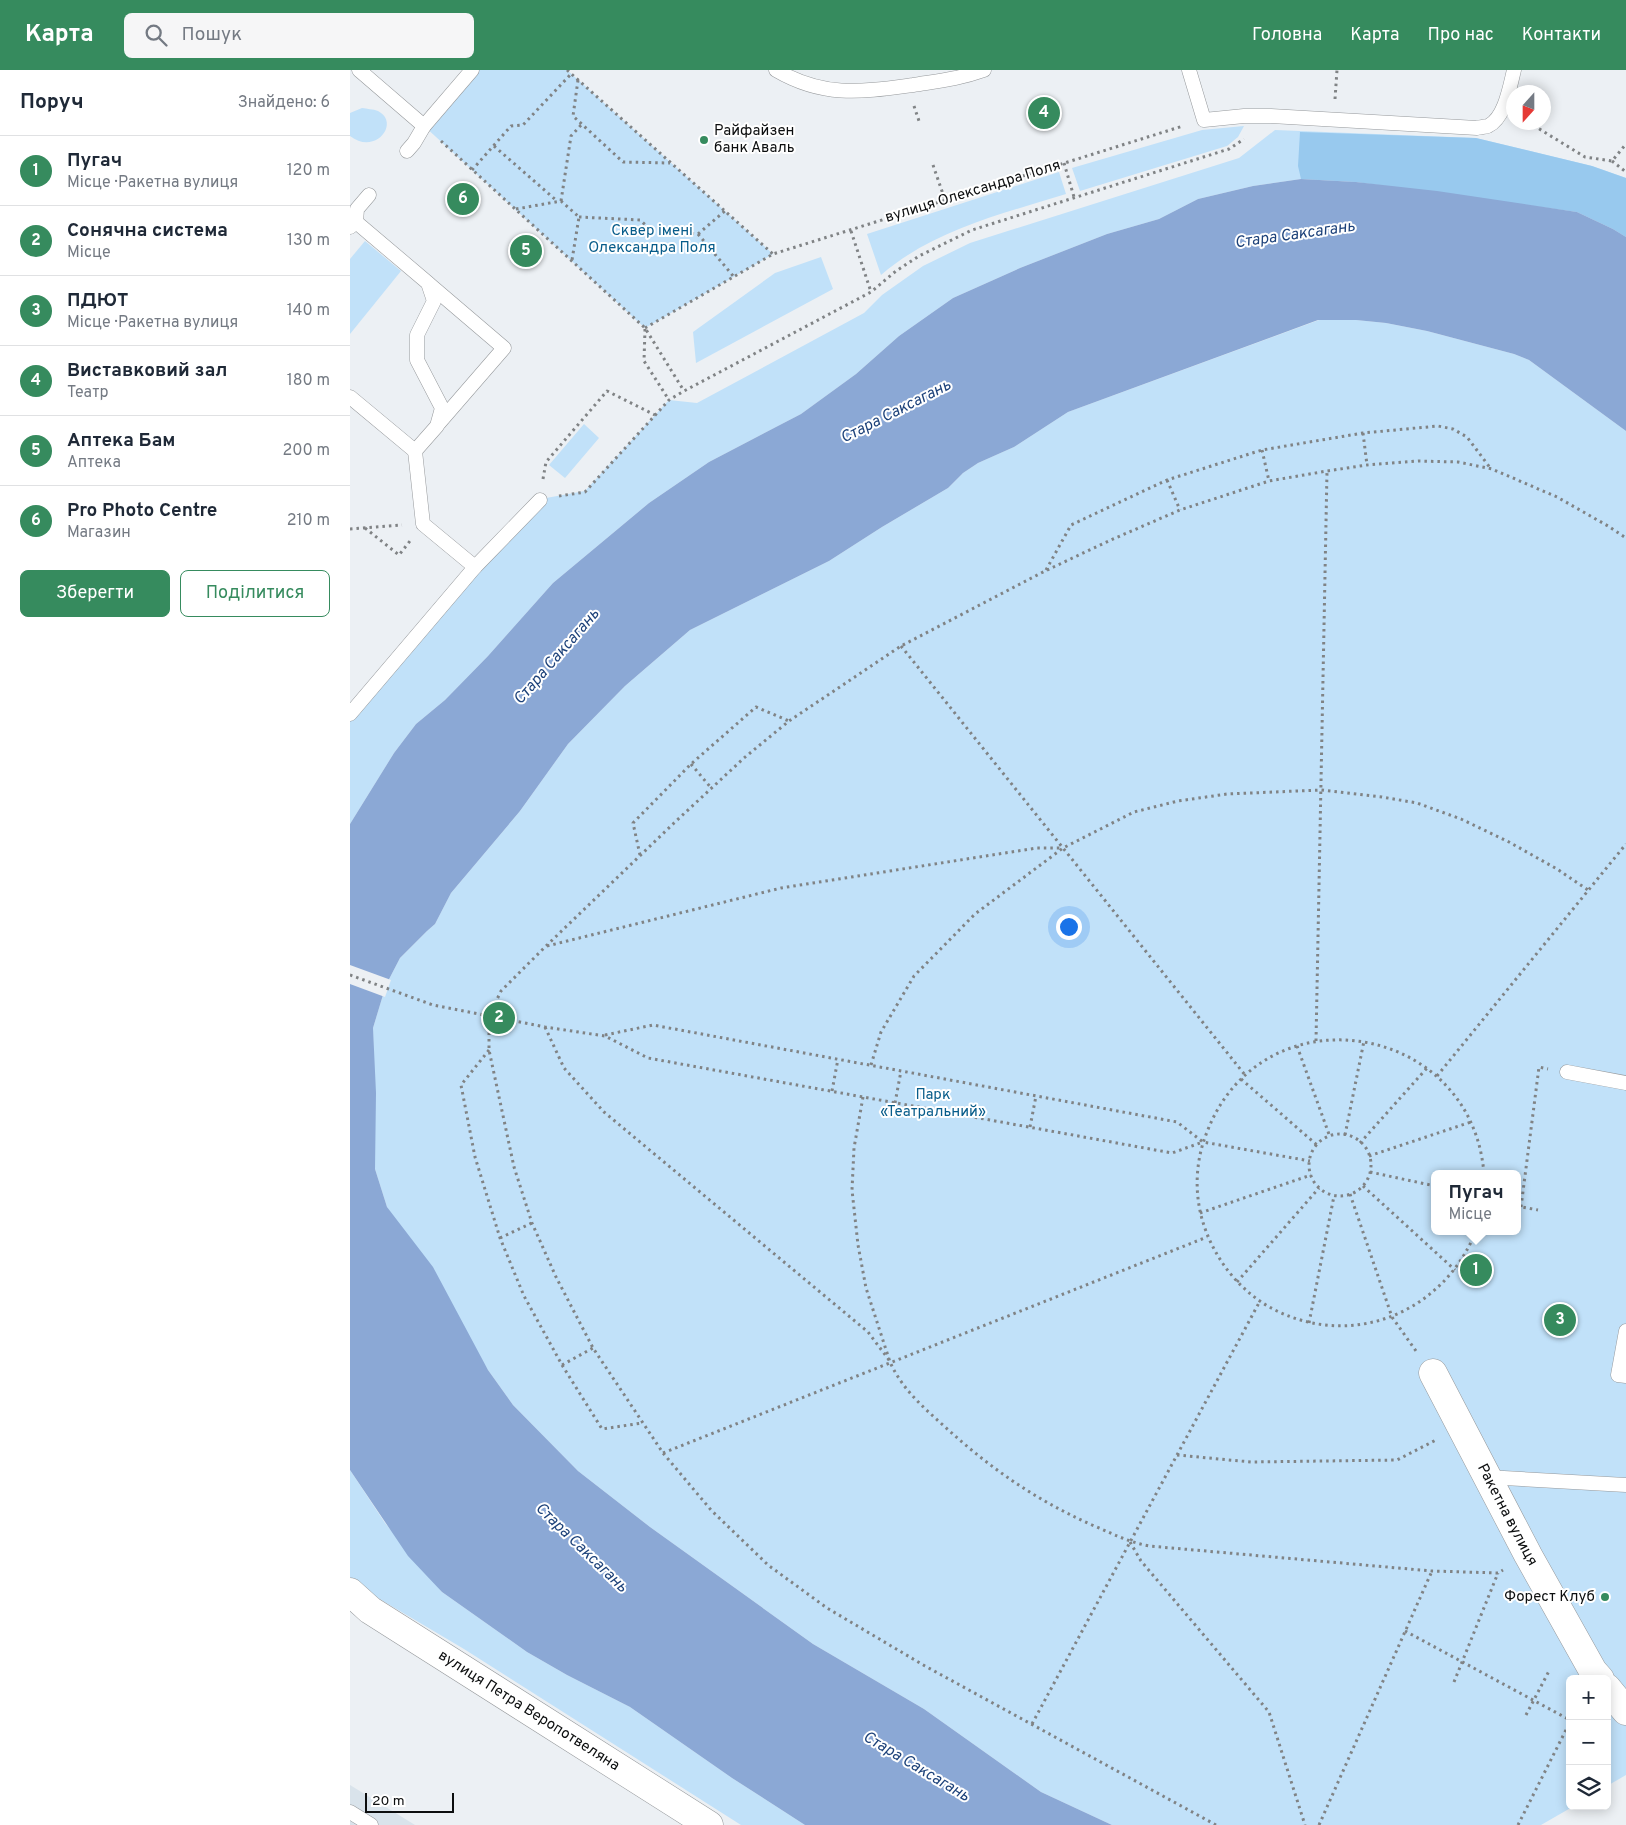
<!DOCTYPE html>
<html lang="uk">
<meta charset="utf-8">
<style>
:root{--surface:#fff;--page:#f6f6f7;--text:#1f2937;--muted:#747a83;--line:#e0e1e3;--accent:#368b5e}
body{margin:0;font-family:Overpass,sans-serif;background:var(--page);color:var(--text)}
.controls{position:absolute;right:15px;bottom:15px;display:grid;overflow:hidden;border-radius:8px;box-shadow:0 2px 12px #0003}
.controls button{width:45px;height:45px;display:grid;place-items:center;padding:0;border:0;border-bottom:1px solid var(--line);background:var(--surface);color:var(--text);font:25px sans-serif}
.compass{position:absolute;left:1156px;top:15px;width:45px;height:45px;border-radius:50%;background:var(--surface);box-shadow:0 2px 12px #0003;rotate:201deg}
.scale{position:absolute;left:15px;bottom:12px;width:89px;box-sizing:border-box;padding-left:5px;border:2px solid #0c0e0f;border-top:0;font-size:14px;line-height:18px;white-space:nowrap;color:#0c0e0f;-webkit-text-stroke:4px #fff;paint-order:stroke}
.you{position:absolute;left:718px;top:856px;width:18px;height:18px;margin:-12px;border:4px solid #fff;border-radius:50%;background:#1a73e8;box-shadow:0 0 0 8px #1a73e833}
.badge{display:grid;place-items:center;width:32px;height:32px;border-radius:50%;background:var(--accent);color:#fff;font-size:16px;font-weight:700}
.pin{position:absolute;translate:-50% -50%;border:2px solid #fff;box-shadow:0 1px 5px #0006}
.popup{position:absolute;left:1081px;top:1100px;width:90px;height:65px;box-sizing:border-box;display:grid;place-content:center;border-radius:8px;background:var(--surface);filter:drop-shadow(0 1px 4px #0005);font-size:16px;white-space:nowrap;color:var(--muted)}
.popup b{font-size:19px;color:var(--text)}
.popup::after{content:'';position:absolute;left:50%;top:100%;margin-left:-10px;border:10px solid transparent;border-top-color:var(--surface)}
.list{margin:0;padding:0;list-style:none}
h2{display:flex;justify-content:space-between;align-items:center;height:65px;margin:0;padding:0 20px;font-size:21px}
h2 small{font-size:16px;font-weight:400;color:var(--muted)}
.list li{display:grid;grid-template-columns:32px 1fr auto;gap:15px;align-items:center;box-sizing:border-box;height:70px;padding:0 20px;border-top:1px solid var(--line)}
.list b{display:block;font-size:19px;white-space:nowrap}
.list p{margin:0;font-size:16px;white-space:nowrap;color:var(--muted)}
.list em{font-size:16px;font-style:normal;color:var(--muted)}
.actions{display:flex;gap:10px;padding:15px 20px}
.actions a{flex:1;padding:11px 0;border:1px solid var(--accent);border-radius:8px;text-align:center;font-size:18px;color:var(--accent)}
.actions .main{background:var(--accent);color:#fff}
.icon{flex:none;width:28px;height:28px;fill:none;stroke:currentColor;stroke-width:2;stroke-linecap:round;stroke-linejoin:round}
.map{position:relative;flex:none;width:1276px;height:1755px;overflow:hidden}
header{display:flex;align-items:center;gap:30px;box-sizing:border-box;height:70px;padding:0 25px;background:var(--accent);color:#fff}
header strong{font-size:24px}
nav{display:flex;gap:28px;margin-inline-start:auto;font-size:18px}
.search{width:350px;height:45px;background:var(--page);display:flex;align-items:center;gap:12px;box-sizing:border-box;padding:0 18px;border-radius:8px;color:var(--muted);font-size:19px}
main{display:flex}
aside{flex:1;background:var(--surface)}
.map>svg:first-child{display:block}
.built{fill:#d9e3eb}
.green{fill:#c1e1f9;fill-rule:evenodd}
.forest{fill:#98c9ee}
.water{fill:#8ba8d5}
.pier{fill:#ecf0f4}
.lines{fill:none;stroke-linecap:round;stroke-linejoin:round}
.lane-casing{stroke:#96999c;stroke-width:15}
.street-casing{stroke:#96999c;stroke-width:29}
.path{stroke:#808385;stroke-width:3;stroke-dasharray:2.5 4;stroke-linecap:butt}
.lane{stroke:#fff;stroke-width:14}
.street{stroke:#fff;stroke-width:28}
.poi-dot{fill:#368b5e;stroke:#fff;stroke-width:2}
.labels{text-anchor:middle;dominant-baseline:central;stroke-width:4;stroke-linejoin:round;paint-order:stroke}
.poi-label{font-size:15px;fill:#0c0e0f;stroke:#fff;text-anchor:start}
.street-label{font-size:15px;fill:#0c0e0f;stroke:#fff}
.park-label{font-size:15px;fill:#075c8a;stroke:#fff}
.water-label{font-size:16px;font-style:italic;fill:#1d427a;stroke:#fff}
</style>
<header>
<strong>Карта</strong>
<div class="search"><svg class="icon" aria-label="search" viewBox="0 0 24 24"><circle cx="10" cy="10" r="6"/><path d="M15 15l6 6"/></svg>Пошук</div>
<nav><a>Головна</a><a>Карта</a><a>Про нас</a><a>Контакти</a></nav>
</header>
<main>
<aside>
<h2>Поруч<small>Знайдено: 6</small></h2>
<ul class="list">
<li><span class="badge">1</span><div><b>Пугач</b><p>Місце · Ракетна вулиця</p></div><em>120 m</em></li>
<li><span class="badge">2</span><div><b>Сонячна система</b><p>Місце</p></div><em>130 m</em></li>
<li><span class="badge">3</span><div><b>ПДЮТ</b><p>Місце · Ракетна вулиця</p></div><em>140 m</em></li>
<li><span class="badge">4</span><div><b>Виставковий зал</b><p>Театр</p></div><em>180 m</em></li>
<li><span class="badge">5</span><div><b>Аптека Бам</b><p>Аптека</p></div><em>200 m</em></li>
<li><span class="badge">6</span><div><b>Pro Photo Centre</b><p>Магазин</p></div><em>210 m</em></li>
</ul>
<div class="actions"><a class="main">Зберегти</a><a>Поділитися</a></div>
</aside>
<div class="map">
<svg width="1276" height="1755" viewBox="0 0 1276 1755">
<rect width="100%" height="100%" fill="#ecf0f4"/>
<polygon class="built" points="0,1715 65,1755 0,1755"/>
<g class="green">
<polygon points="122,0 217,0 423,184 295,258 74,56"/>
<path d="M12 38C17 39 23 39 28 41 51 53 25 86 0 66V43Z"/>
<polygon points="894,56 888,67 877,76 730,121 722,98 852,60"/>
<polygon points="925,60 1126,68 1242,96 1276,108 1276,167 1263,159 1227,142 1006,112 951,109 903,116 848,129 809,149 757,164 670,198 603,228 549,266 506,304 451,344 359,392 299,433 203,513 138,586 95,630 66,654 44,683 0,754 0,651 129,502 196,428 235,421 319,330 347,333 514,243 532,225 573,196 620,173 889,88"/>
<path d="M709 102 716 124C652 144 583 160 531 205L517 164Z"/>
<polygon points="15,171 51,201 0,264 0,189"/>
<polygon points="471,187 483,219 346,293 343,262 425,203"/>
<path d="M969 250H1006L1036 253 1077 261 1164 284 1179 290 1276 361V1705L1257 1716V1609H1220V1736H1224L1191 1755H762L691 1722 574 1639 463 1574 300 1457 228 1401 163 1335 138 1300 37 1137 25 1099 23 958 36 915 50 888 77 861 85 854 101 823 170 741 218 674 275 616 340 560 479 491 532 457 598 418 613 403 628 393 664 377 718 342ZM1085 1104H1167V1161H1085Z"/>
<polygon points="234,354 249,368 215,408 199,395"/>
<polygon points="0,1400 35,1453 92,1522 177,1582 217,1605 280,1637 382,1708 455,1755 391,1755 114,1579 11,1518 0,1507"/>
</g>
<polygon class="forest" points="950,62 1126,68 1242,96 1276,108 1276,167 1263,159 1227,142 1006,112 951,109 948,96"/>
<polygon class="water" points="951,109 1006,112 1087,121 1227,142 1263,159 1276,167 1276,361 1179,290 1164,284 1077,261 1036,253 1006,250 968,250 718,342 664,377 628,393 613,403 598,418 532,457 479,491 340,560 275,616 218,674 170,741 101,823 85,854 77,861 50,888 36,915 23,958 26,1023 25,1099 37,1137 83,1197 138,1300 163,1335 228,1401 300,1457 463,1574 574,1639 691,1722 762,1755 455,1755 382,1708 280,1637 217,1605 177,1582 92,1522 58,1486 0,1400 0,754 44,683 66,654 95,630 138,586 203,513 299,433 359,392 451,344 506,304 549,266 603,228 670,198 757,164 809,149 848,129 903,116"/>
<polygon class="pier" points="0,895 41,910 35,927 0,914"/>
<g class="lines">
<defs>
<g id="lane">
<polyline points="9,0 74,56"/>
<path d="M426 0C474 28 511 22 563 15 588 11 609 9 634 0"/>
<path d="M839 0 854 50 894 46H921L1127 58C1130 57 1135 57 1138 56 1155 48 1160 16 1164 0"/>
<polyline points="57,81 64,73 74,56 122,0"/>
<polyline points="6,152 78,213 84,231 67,265 67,290 92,338 87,356 65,381 73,454 125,497"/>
<polyline points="0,157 6,152 7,139 19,125"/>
<polyline points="79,214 154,278 89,353"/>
<polyline points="0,327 65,381"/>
<polyline points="0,644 125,497 190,430"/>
<polyline points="1217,1002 1276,1013"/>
<polyline points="1276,1261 1268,1305 1276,1306"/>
<polyline points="1136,1407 1276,1415"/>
<polyline points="0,1742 21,1755"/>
</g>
<g id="street">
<path id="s1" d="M1083 1303 1178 1485 1243 1601 1250 1609"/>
<path id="s2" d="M0 1522 20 1540 359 1755"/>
<polyline points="1257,1618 1276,1641"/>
</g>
</defs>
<use href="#lane" class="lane-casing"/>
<use href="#street" class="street-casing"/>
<g class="path">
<polyline points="217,0 423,184"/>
<polyline points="228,10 223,46 273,92 320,93"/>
<polyline points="985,29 987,0"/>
<polyline points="564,36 570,54"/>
<polyline points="1178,52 1235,87 1262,91 1276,74"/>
<polyline points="91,71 295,258 334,321"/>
<polyline points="144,76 207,131"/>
<polyline points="1262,91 1276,102"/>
<polyline points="714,93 724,127"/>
<polyline points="583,95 595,130"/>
<polyline points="122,100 161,56 173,55 221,4"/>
<polyline points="211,131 221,66 232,54"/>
<polyline points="166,139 211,131 229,147 222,190"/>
<polyline points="229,147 290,150 302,161 348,164 376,140"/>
<polyline points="501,161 521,222"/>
<polyline points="348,164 384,207"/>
<polyline points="295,258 423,184 833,56"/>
<polyline points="295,259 294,291 319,330"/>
<polyline points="1013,363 1017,395"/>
<polyline points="912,380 919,411"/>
<polyline points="193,409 196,392 257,321 305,345"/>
<polyline points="817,410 830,440"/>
<polyline points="209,426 235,422 319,330 334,321 521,222 546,201 569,186 622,160 879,79 894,69"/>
<polyline points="15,458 49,485 60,471"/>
<polyline points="0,459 52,455"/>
<polyline points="696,500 721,455 817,410 912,380 1013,363 1088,356 1103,359 1117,367 1141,399"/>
<polyline points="551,576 895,1005"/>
<polyline points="341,694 362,719"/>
<polyline points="290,785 283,753 341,694 406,637 439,651"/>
<polyline points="197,876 431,818 687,778 713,778"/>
<polyline points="0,905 83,935 195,957 255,966 298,988 822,1083 853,1072"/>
<polyline points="195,957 214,998 254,1042 518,1262 539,1290"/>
<polyline points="255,965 303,955 827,1052 853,1072 960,1091"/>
<polyline points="966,971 977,401"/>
<polyline points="947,976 980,1067"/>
<polyline points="139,980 111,1015 125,1087 150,1168 174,1226 212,1295 252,1359 292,1353"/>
<polyline points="521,995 531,962 564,906 625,844 713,778 784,742 828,731 877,724 971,720 1032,727 1067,733 1111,749 1159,772 1207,799 1238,820"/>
<polyline points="1087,1006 1276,774"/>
<polyline points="891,1009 967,1075"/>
<polyline points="482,1021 488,989"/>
<path d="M513 1027 504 1078 502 1120 508 1175 516 1218 540 1292C552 1319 573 1337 594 1356 640 1398 684 1429 742 1455 761 1463 778 1472 799 1476L1082 1501 1148 1503 1153 1500"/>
<polyline points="545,1033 551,1001"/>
<polyline points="680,1057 686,1026"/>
<circle cx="990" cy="1095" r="31"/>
<polyline points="995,1065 1014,971"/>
<polyline points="1010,1073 1077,998"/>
<polyline points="1019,1086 1121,1052"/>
<polyline points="1020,1102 1085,1116"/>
<polyline points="1013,1116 1105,1200"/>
<polyline points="1000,1124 1042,1247 1066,1281"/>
<polyline points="1167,1136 1188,1140"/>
<polyline points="1171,1137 1189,997 1198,999"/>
<polyline points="850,1143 961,1105"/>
<path d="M1126 1161C1094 1241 1006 1279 927 1241 890 1223 863 1188 852 1149 844 1120 846 1089 857 1062 912 918 1122 951 1134 1104"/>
<polyline points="150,1168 182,1153"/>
<polyline points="887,1212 969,1118"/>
<polyline points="959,1253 984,1126"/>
<polyline points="212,1295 243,1278"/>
<polyline points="313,1383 857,1167"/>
<polyline points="827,1385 901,1392 1047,1390 1086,1370"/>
<polyline points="780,1472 791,1491 919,1642 955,1755"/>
<polyline points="1055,1561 1220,1650"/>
<polyline points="1104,1612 1148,1503"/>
<polyline points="1176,1645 1199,1601"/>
<polyline points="682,1654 910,1231"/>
<polyline points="866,1755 575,1596 477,1538 418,1495 361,1440 313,1383 243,1278 206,1207 182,1153 164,1097 139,980 139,946 151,921 195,877 324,753 394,688 439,651 551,576 695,501 763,469 830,440 919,411 977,401 1017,395 1068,391 1108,392 1142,399 1207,427 1258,456 1276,468"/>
<polyline points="969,1755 1082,1501"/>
<polyline points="1168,1755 1220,1652"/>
</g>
<use href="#lane" class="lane"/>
<use href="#street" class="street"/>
</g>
<g class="poi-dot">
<circle cx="354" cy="70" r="5"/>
<circle cx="1255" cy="1527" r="5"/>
</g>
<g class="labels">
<g class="poi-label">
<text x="364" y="61">Райфайзен<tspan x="364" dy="17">банк Аваль</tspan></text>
<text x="1245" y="1527" text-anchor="end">Форест Клуб</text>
</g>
<g class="street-label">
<text transform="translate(623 122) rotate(-17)">вулиця Олександра Поля</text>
<text stroke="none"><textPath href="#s1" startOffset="160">Ракетна вулиця</textPath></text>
<text stroke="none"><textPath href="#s2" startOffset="215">вулиця Петра Веропотвеляна</textPath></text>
</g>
<g class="park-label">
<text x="302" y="161">Сквер імені<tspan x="302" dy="17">Олександра Поля</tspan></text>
<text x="583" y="1025">Парк<tspan x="583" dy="17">«Театральний»</tspan></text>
</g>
<g class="water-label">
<text transform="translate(945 165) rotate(-8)">Стара Саксагань</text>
<text transform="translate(546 342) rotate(-27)">Стара Саксагань</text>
<text transform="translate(207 587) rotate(-49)">Стара Саксагань</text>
<text transform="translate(231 1478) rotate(44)">Стара Саксагань</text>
<text transform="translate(566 1697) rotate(31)">Стара Саксагань</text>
</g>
</g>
</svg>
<div class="controls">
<button>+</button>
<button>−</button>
<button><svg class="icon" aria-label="layers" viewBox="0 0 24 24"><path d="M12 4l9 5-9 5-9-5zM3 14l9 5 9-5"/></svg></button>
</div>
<svg class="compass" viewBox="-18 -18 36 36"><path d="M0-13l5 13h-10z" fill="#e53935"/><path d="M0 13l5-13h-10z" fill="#747a83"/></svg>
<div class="scale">20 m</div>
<div class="you"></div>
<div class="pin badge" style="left:1126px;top:1200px">1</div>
<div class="popup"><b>Пугач</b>Місце</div>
<div class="pin badge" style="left:149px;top:948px">2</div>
<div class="pin badge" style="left:1210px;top:1250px">3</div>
<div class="pin badge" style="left:694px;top:43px">4</div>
<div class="pin badge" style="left:176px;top:181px">5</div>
<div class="pin badge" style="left:113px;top:129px">6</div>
</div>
</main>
